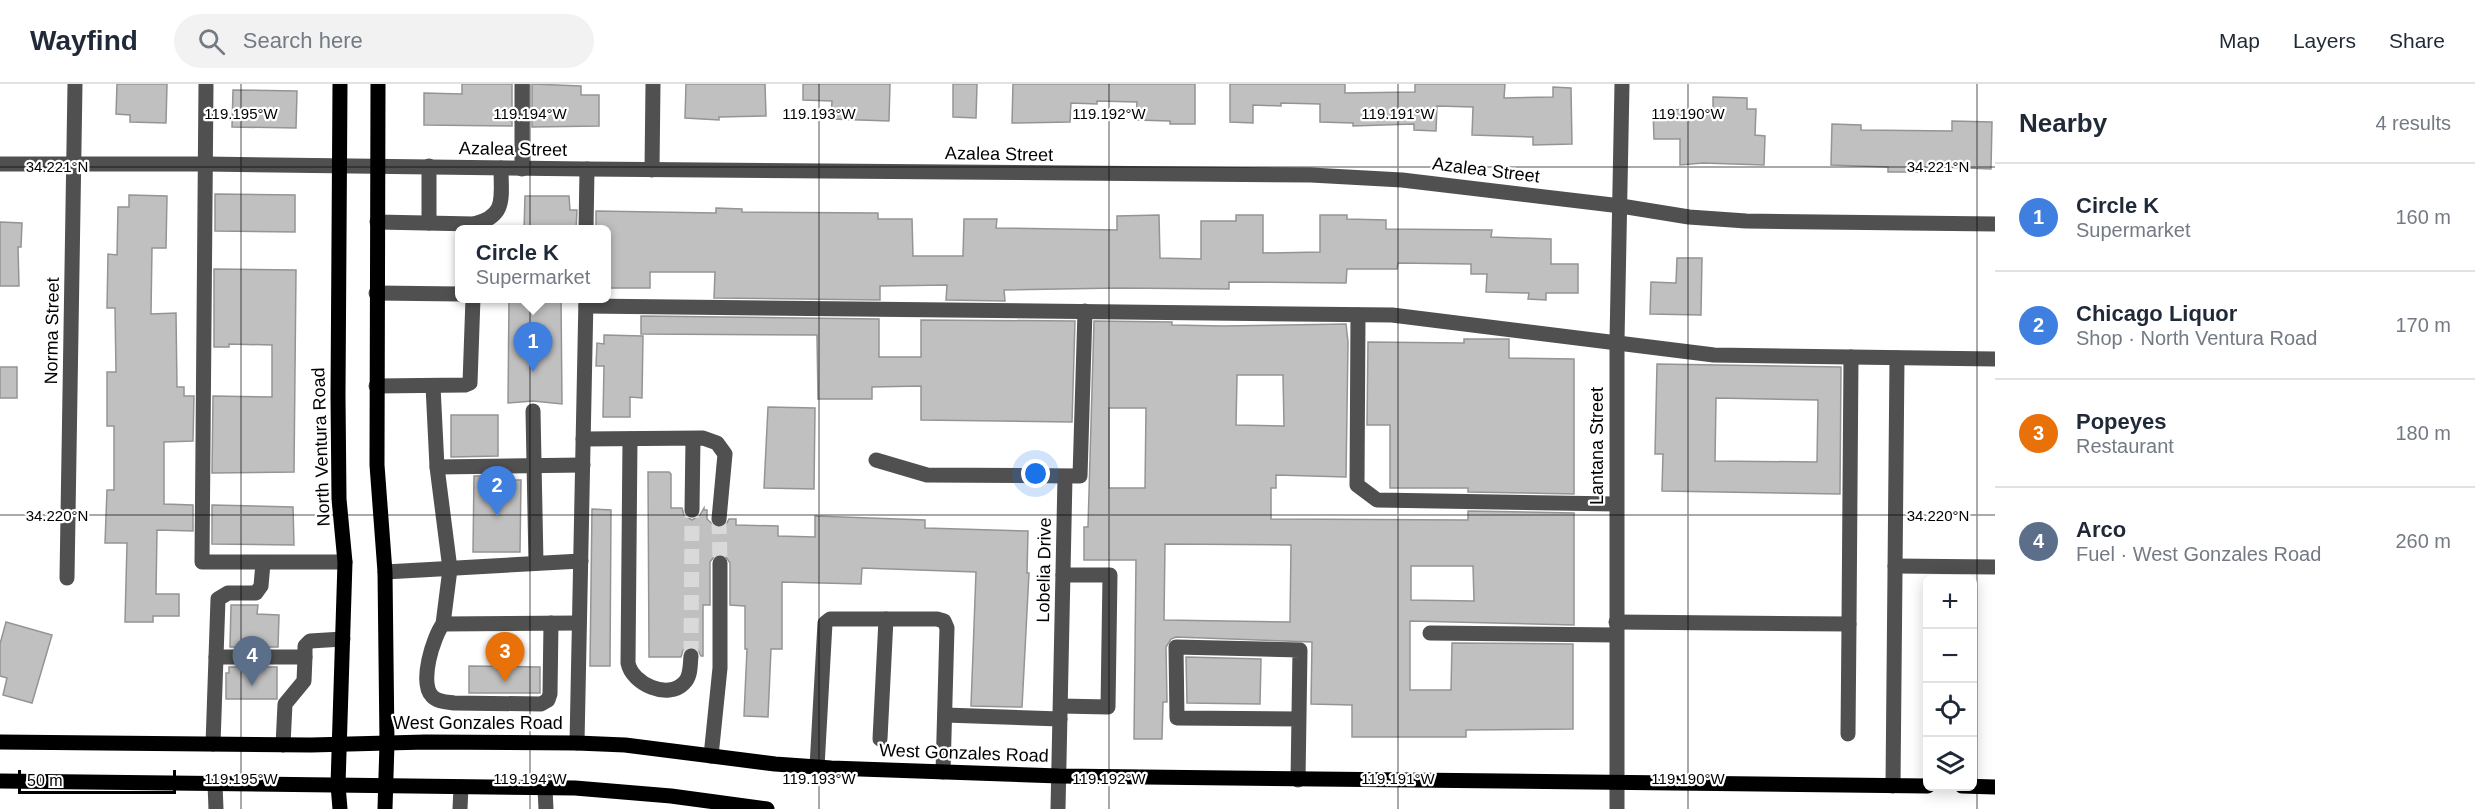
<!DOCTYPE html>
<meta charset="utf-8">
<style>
:root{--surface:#fff;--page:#f2f2f3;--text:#1f2937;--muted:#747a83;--line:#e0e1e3;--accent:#000}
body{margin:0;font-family:Arial,sans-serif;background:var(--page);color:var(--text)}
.controls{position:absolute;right:18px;bottom:18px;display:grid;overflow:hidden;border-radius:9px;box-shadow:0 3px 15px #0003}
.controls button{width:54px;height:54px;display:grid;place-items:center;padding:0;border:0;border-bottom:2px solid var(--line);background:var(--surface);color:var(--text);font:30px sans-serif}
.scale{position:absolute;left:18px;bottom:15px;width:158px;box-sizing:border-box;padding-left:6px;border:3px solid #000;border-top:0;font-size:16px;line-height:21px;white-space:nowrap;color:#000;-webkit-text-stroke:4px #fff;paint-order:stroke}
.you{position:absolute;left:1036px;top:390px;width:21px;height:21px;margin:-15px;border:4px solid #fff;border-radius:50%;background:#1a73e8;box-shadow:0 0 0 9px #1a73e833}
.badge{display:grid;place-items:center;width:39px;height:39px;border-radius:50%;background:var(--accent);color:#fff;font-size:20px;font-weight:700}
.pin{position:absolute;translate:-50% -50px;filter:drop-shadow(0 2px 3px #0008)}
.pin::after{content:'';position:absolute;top:32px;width:21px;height:18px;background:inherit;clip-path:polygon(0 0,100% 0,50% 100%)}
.popup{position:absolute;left:455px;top:141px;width:156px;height:78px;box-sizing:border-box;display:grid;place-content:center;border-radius:9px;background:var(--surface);filter:drop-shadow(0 2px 4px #0005);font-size:20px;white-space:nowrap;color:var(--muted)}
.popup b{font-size:22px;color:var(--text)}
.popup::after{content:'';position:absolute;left:50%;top:100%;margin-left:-12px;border:12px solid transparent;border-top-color:var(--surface)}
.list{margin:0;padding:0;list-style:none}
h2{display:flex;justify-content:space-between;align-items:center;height:78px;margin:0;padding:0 24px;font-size:26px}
h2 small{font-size:20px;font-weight:400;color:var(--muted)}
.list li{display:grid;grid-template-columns:39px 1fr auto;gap:18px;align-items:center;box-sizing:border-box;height:108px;padding:0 24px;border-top:2px solid var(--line)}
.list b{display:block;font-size:22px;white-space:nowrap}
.list p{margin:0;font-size:20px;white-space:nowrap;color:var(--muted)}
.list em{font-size:20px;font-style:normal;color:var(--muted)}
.icon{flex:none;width:33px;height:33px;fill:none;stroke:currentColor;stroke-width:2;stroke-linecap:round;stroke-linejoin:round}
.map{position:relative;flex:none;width:1995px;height:725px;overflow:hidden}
header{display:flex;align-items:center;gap:36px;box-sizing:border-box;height:84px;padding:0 30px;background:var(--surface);border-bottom:2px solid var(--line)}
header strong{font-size:28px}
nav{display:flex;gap:33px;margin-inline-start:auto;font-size:21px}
.search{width:420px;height:54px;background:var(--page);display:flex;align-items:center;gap:15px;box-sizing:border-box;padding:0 21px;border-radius:33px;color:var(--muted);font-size:22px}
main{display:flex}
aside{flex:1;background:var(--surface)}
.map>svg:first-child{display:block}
.building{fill:#c0c0c0;stroke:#949494;stroke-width:1.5;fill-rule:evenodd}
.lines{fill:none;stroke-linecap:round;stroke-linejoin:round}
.minor-tunnel{stroke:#d9d9d9;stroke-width:15;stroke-dasharray:15 8;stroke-linecap:butt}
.minor{stroke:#505050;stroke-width:15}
.major{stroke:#000;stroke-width:15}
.ticks{fill:none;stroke:#000;stroke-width:1.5;stroke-opacity:0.45}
.labels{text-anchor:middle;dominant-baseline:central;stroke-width:4.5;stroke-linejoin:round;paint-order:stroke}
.street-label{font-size:18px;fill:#000;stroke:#fff}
.ticks-label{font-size:15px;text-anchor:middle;fill:#000;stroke:#fff;stroke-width:4.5;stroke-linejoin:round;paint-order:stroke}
</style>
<header>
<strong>Wayfind</strong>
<div class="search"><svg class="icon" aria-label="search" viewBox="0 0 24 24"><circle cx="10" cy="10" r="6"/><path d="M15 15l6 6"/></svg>Search here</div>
<nav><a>Map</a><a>Layers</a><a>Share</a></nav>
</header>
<main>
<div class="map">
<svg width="1995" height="725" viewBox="0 0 1995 725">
<rect width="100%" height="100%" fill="#fff"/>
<g class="building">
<polygon points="117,0 167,0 166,39 130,38 130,31 116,30"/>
<polygon points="462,0 512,0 512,42 424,41 424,9 462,10"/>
<polygon points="532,0 581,2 581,11 599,11 599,42 532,43"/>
<polygon points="686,0 765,0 766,32 719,33 719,36 685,34"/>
<polygon points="803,0 890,0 889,37 831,35 832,17 803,16"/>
<polygon points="953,0 977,0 976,34 953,33"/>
<polygon points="1013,0 1195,0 1195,40 1170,40 1170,37 1136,36 1137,18 1097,17 1097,20 1071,19 1070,38 1012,39"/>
<polygon points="1230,0 1345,0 1345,9 1415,8 1415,0 1505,0 1504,14 1553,13 1553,3 1571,4 1572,60 1533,61 1533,53 1472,51 1473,23 1437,22 1436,47 1414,46 1414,40 1353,42 1353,39 1320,38 1320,20 1281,19 1281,22 1253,21 1253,39 1230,38"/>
<polygon points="233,6 297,7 296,44 232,43"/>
<polygon points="1713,13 1747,14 1747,25 1756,25 1755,51 1765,52 1764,81 1703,79 1680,81 1680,55 1654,55 1653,26 1713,25"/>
<polygon points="1952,37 1992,38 1991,85 1941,83 1941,88 1888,88 1888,83 1831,81 1832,40 1861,41 1861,46 1952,47"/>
<polygon points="215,110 295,111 295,148 215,147"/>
<polygon points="129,111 167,112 166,164 152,164 151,230 176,229 177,303 184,303 184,312 194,312 193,357 164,358 164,420 193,421 193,447 157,446 156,510 179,510 179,532 153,532 153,538 125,538 127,459 105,459 107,406 114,406 114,342 107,342 107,288 116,288 115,224 107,224 108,170 117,171 118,123 129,123"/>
<polygon points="525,112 569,112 570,126 577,126 576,146 524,146"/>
<polygon points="716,124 742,125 742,128 878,129 878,135 912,135 913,172 963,172 964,135 997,135 996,144 1117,146 1117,132 1159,131 1160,174 1201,175 1201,137 1236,137 1236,131 1263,131 1263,169 1320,168 1320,131 1347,131 1347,135 1386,136 1386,145 1492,146 1491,153 1551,155 1551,180 1578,180 1578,209 1546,209 1546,216 1528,215 1529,209 1486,208 1487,190 1471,190 1471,180 1398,179 1397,185 1347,185 1346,199 1229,198 1229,205 1118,204 1004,206 1005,217 946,216 947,201 880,202 880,216 714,214 715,188 650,188 650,204 606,204 606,146 596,146 596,127 716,129"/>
<polygon points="0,138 22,139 21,163 18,163 19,202 0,202"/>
<polygon points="1677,174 1702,174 1701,231 1650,230 1651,198 1676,199"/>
<polygon points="214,185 296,186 294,388 212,389 213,312 272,313 272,261 229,260 229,263 214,263"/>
<polygon points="509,214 561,214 562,320 533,317 508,319"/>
<polygon points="641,232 879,235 879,273 921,273 921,236 1075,237 1072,338 921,336 921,302 872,303 872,315 818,315 817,251 641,250"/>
<path d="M1094 237 1172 238V241L1223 242 1346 240 1348 258 1346 393 1276 391V404H1271V435L1468 436V427L1574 429V541L1410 537V606H1451L1452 559 1573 560V645L1466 646V653H1352V621L1311 620 1312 558 1176 553 1171 555 1166 563 1167 618H1163L1162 655H1134L1136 476H1084V443H1088ZM1237 291H1283L1284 342 1236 341ZM1109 324H1146L1145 404H1109ZM1165 460 1291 461 1290 538 1164 536ZM1411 482H1473L1474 517 1411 516Z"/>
<polygon points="604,251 643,252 642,314 630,313 630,333 603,333 604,282 596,282 597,259 604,260"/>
<polygon points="1464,255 1509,255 1509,274 1574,275 1574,410 1468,408 1468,404 1390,404 1390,341 1367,341 1368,258 1464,259"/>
<path d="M1657 280 1841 283 1840 410 1662 407 1663 370H1655ZM1716 314 1818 316 1817 378 1715 377Z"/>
<rect x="0" y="283" width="17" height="31"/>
<polygon points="768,323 815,324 814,405 764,404"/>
<polygon points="451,331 498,331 498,372 451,373"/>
<polygon points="648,388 669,388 671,390 671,424 682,424 684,431 692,436 700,431 704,424 704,426 707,426 707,435 718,445 724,444 729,435 736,435 736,441 778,442 778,452 815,453 815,432 925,436 925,444 1028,447 1027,489 1029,489 1022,623 971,622 976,488 862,484 861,500 782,498 782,565 771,565 768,633 744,632 747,565 745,565 745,522 730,521 730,479 724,470 716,470 710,478 710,521 703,521 703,572 701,572 697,564 691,562 683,566 681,573 649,573"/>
<polygon points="474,392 497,392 497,396 521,396 520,468 473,468"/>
<polygon points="212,421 293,423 294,461 212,460"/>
<polygon points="592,425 611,426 610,582 590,582"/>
<polygon points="231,521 258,521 257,530 279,531 278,563 230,563"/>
<polygon points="6,538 52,551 32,619 3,611 7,594 0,592 0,560"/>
<polygon points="1186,573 1261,575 1260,620 1187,619"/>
<polygon points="469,582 540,583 540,609 469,609"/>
<polygon points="229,583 277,583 277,615 226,615 226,589 229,589"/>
</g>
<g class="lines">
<g class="minor-tunnel">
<polyline points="719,435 720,479"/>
<polyline points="691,572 692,426"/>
</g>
<g class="minor">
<polyline points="206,0 202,478 345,478"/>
<polyline points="0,80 205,80 587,85 1311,91 1402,96 1621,122 1689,133 1746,137 1995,140"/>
<polyline points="522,85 522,0"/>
<polyline points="652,86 653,0"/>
<polyline points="377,138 474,140 474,146"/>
<polyline points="429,139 429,82"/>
<path d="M474 140C507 132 501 114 501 84"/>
<polyline points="586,146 587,85"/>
<polyline points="376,209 460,210"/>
<polyline points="586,222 1392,231 1714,271 1995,275"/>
<polyline points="1358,231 1357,401 1377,416 1616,420"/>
<polyline points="376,302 465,301 470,299 473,214"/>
<polyline points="433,302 437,383 450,485 443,540 579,539"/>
<polyline points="533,327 536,479"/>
<polyline points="583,355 703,354 717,359 725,370 719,435"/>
<path d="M630 355 628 579C632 600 668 616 684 599 691 593 690 581 691 572"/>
<polyline points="876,376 927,391 1080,392 1085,227"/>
<polyline points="437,383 583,381"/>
<polyline points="692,426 693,355"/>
<polyline points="1895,482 1995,483"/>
<polyline points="385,488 581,477"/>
<polyline points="67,494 75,0"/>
<polyline points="1616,538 1849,540 1851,273"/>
<path d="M443 540C433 553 419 599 432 612 437 618 447 618 454 619L541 620 548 616 550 610 551 539"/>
<polyline points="1430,549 1616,551"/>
<polyline points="216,573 305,573 304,597 285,620 283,661"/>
<polyline points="305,573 305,562 310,557 343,555"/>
<polyline points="1061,622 1108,623 1110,491 1063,491"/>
<polyline points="945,631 1060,635"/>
<polyline points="1848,650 1849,540"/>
<polyline points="880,655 886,535"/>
<polyline points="577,659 586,214"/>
<polyline points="213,660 218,515 228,509 256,509 261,502 263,479"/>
<polyline points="711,672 720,584 720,479"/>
<polyline points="817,683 825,539 830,535 937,535 944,537 947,544 943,688"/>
<polyline points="1298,696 1300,566 1176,563 1177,634 1299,635"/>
<polyline points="215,700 216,725"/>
<polyline points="1893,702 1897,274"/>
<polyline points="545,704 546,725"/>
<polyline points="460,725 461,703"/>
<polyline points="1058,725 1065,393"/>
<polyline points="1617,725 1617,257 1622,0"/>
</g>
<g class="major">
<polyline points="378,0 377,381 385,488 387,659 385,725"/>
<polyline points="0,658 311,661 426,658 577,659 625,661 775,680 831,684 1059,692 1928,702"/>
<polyline points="0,697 575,704 671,712 767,725"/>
<polyline points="1962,702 1995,703"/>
<polyline points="340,725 338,701 345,478 339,415 338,312 340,0"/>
</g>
</g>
<path class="ticks" d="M241 0V725M530 0V725M819 0V725M1109 0V725M1398 0V725M1688 0V725M1977 0V725M0 83H1995M0 431H1995"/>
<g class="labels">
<g class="street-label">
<text transform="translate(513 65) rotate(1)">Azalea Street</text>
<text transform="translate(999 70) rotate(1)">Azalea Street</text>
<text transform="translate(1486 86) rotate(7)">Azalea Street</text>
<text transform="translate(52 247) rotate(-89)">Norma Street</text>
<text transform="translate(1597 362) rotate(-90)">Lantana Street</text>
<text transform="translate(321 363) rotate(-92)">North Ventura Road</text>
<text transform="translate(1044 486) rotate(-89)">Lobelia Drive</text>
<text x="478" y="639">West Gonzales Road</text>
<text transform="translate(964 669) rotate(2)">West Gonzales Road</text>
</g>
</g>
<g class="ticks-label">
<text x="241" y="35">119.195°W</text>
<text x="530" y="35">119.194°W</text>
<text x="819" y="35">119.193°W</text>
<text x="1109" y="35">119.192°W</text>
<text x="1398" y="35">119.191°W</text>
<text x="1688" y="35">119.190°W</text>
<text x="57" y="88">34.221°N</text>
<text x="1938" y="88">34.221°N</text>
<text x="57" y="437">34.220°N</text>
<text x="1938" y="437">34.220°N</text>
<text x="241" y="700">119.195°W</text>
<text x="530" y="700">119.194°W</text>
<text x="819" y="700">119.193°W</text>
<text x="1109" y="700">119.192°W</text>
<text x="1398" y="700">119.191°W</text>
<text x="1688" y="700">119.190°W</text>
</g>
</svg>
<div class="controls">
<button>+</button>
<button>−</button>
<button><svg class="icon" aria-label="locate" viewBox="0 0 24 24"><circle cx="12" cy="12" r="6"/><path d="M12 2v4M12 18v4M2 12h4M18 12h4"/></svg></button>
<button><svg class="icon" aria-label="layers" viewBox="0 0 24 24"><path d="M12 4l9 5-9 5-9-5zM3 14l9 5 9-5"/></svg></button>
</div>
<div class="scale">50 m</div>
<div class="you"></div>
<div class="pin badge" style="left:533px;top:288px;background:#3f7fe0">1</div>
<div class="popup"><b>Circle K</b>Supermarket</div>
<div class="pin badge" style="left:497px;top:432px;background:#3f7fe0">2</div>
<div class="pin badge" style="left:505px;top:598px;background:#e8710a">3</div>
<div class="pin badge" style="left:252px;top:602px;background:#5c6f8a">4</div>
</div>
<aside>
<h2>Nearby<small>4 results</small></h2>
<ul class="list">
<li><span class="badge" style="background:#3f7fe0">1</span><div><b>Circle K</b><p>Supermarket</p></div><em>160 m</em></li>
<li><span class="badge" style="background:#3f7fe0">2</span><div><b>Chicago Liquor</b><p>Shop · North Ventura Road</p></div><em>170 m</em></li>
<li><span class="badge" style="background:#e8710a">3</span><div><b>Popeyes</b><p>Restaurant</p></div><em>180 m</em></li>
<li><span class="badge" style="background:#5c6f8a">4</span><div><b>Arco</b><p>Fuel · West Gonzales Road</p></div><em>260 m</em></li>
</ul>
</aside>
</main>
